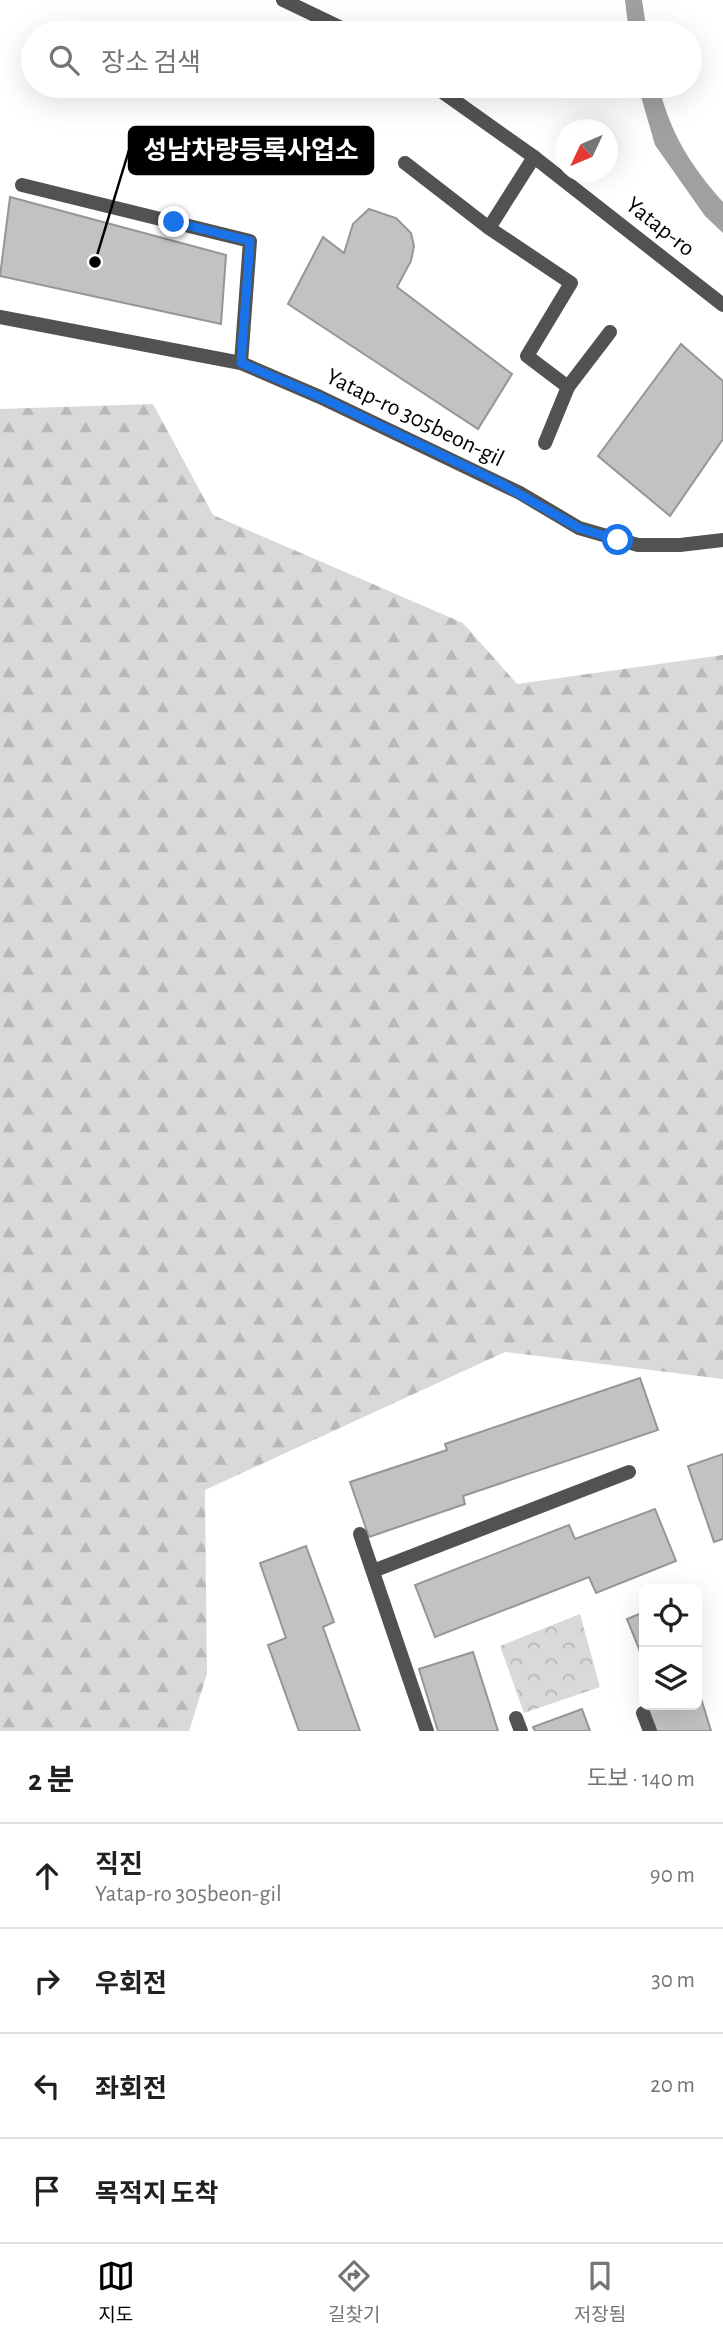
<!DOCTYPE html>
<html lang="ko">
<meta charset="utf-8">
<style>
:root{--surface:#fff;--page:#f6f6f6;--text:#202124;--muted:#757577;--line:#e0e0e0;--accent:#000}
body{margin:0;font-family:"Alegreya Sans","Noto Sans KR",sans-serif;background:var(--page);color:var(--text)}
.controls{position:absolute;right:21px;bottom:21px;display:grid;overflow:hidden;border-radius:10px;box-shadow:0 7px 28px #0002}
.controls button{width:63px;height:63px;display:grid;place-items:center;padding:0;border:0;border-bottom:2px solid var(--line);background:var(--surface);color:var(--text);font:35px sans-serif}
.compass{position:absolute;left:555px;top:119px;width:63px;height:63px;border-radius:50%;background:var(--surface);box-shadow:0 7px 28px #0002;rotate:226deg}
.stop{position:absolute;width:21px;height:21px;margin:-16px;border:5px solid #1a73e8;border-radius:50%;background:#fff}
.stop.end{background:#1a73e8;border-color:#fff;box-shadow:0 2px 7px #0008}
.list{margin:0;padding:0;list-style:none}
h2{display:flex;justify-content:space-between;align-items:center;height:91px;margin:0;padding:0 28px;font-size:30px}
h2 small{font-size:23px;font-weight:400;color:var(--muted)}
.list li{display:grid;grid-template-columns:46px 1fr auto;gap:21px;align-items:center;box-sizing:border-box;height:105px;padding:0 28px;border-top:2px solid var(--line)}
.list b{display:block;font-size:26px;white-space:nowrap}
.list p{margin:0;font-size:23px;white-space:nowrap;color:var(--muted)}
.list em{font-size:23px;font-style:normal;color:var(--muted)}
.icon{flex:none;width:38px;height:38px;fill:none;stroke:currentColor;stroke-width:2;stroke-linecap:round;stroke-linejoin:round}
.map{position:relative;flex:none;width:723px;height:1731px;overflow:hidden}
.search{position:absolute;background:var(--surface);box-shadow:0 7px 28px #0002;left:21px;right:21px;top:21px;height:77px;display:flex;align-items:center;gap:18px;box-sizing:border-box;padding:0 24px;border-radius:38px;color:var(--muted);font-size:26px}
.sheet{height:511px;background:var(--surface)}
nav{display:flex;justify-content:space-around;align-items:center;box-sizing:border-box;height:98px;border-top:2px solid var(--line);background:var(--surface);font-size:19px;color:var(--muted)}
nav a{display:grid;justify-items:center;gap:4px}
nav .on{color:var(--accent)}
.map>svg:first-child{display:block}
.forest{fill:url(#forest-firs)}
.park{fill:url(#park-crowns)}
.water{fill:#a0a0a0}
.building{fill:#c2c2c2;stroke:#969696;stroke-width:2}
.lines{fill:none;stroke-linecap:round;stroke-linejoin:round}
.lane{stroke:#525252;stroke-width:14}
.street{stroke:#525252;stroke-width:14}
.route{stroke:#1a73e8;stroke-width:9}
.labels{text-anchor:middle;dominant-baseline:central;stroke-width:5;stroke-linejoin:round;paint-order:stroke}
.street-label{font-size:24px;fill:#000;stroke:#fff}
.leader{fill:none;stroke:#000;stroke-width:2.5}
.callout-dot{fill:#000;stroke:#fff;stroke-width:2.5}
.callout{fill:#000;stroke:#000;stroke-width:2.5}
.callout-label{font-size:26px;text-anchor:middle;font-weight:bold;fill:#fff}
</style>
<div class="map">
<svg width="723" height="1731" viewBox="0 0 723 1731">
<defs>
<pattern id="forest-firs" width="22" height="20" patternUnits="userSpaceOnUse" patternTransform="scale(1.75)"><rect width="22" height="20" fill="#d9d9d9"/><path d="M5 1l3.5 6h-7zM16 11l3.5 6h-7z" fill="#b8b8b8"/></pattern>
<pattern id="park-crowns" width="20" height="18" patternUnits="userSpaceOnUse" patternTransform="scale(1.75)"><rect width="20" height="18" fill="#d9d9d9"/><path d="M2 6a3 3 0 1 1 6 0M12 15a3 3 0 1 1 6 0" fill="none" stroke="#b8b8b8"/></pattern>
</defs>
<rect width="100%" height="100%" fill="#fff"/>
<polygon class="forest" points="153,404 213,515 463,623 517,684 723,655 723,1379 505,1352 205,1490 207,1674 189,1731 0,1731 0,409"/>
<polygon class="park" points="580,1614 600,1687 524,1713 500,1646"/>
<g class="water">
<polygon points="625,0 642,0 647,33 629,33"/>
<path d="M638 86H659C669 131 692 168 723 202V233L705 216 655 145Z"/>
</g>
<g class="building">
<polygon points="10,197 226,255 221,324 0,276"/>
<polygon points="369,209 396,218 411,233 414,246 411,261 397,287 512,374 478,429 288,304 323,237 344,253 353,224"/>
<polygon points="681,344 723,381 723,439 670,516 598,456"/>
<polygon points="640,1378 658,1430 463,1496 465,1504 369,1537 350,1482 447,1450 445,1444"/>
<polygon points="723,1454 723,1539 714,1542 688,1466"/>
<polygon points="655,1509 676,1561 596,1593 589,1577 435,1637 415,1585 569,1525 575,1539"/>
<polygon points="306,1546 334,1622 323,1627 360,1731 299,1731 268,1645 286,1638 260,1563"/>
<polygon points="644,1612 644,1661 627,1619"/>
<polygon points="473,1652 498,1731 438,1731 419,1669"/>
<polygon points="697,1685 711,1731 655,1731 647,1705 697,1705"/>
<polygon points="582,1709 590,1731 535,1731 533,1727"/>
</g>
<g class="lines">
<g class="lane">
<polyline points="405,163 489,228 534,157"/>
<polyline points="22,185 250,241 241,363"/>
<polyline points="489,228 571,283 527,356 568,387"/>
<polyline points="545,443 568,387 610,332"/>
<polyline points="360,1534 427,1731"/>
<polyline points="373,1571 629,1472"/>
<polyline points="643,1713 650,1731"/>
<polyline points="516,1718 521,1731"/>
</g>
<g class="street">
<polyline points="283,0 352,33"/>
<polyline points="434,86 534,157 723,305"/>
<polyline points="0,317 241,363 320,397 520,493 579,528 638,545 680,545 723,540"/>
</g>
</g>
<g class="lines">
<polyline class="route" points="174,222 250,241 241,363 320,397 498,482 579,528 618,540"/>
</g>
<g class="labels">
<g class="street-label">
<text transform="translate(660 227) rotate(38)">Yatap-ro</text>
<text transform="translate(415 418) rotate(26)">Yatap-ro 305beon-gil</text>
</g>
</g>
<path class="leader" d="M95 262L129 150"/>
<circle class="callout-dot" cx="95" cy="262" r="7"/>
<rect class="callout" x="129" y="127" width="244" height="47" rx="7"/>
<g class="callout-label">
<text x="251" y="159">성남차량등록사업소</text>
</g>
</svg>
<div class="controls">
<button><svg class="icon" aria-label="locate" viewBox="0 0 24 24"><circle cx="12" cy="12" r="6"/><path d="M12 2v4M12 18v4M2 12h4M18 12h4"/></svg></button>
<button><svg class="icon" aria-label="layers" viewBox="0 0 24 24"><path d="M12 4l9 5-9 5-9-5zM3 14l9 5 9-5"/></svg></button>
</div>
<svg class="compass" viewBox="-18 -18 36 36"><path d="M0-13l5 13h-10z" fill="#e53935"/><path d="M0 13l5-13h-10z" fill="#757577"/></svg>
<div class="stop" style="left:618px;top:540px"></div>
<div class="stop end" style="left:174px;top:222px"></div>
<div class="search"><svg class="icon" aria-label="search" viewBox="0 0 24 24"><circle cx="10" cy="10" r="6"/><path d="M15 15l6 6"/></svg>장소 검색</div>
</div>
<section class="sheet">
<h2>2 분<small>도보 · 140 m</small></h2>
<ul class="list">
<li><svg class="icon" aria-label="ahead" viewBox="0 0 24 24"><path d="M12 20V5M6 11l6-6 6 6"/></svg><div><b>직진</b><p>Yatap-ro 305beon-gil</p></div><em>90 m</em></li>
<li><svg class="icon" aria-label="right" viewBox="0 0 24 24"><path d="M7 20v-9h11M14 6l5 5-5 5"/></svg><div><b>우회전</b></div><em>30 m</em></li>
<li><svg class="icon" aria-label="left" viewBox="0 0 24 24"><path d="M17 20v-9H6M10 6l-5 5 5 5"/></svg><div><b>좌회전</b></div><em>20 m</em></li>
<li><svg class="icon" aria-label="arrive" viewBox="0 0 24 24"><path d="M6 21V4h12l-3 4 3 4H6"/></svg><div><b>목적지 도착</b></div></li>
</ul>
</section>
<nav>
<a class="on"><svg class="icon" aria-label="map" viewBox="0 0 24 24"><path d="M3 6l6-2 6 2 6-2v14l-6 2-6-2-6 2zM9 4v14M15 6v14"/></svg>지도</a>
<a><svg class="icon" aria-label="directions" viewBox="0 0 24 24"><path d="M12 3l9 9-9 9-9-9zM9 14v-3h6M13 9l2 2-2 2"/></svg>길찾기</a>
<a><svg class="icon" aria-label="saved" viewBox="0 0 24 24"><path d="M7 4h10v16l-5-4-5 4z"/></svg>저장됨</a>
</nav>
